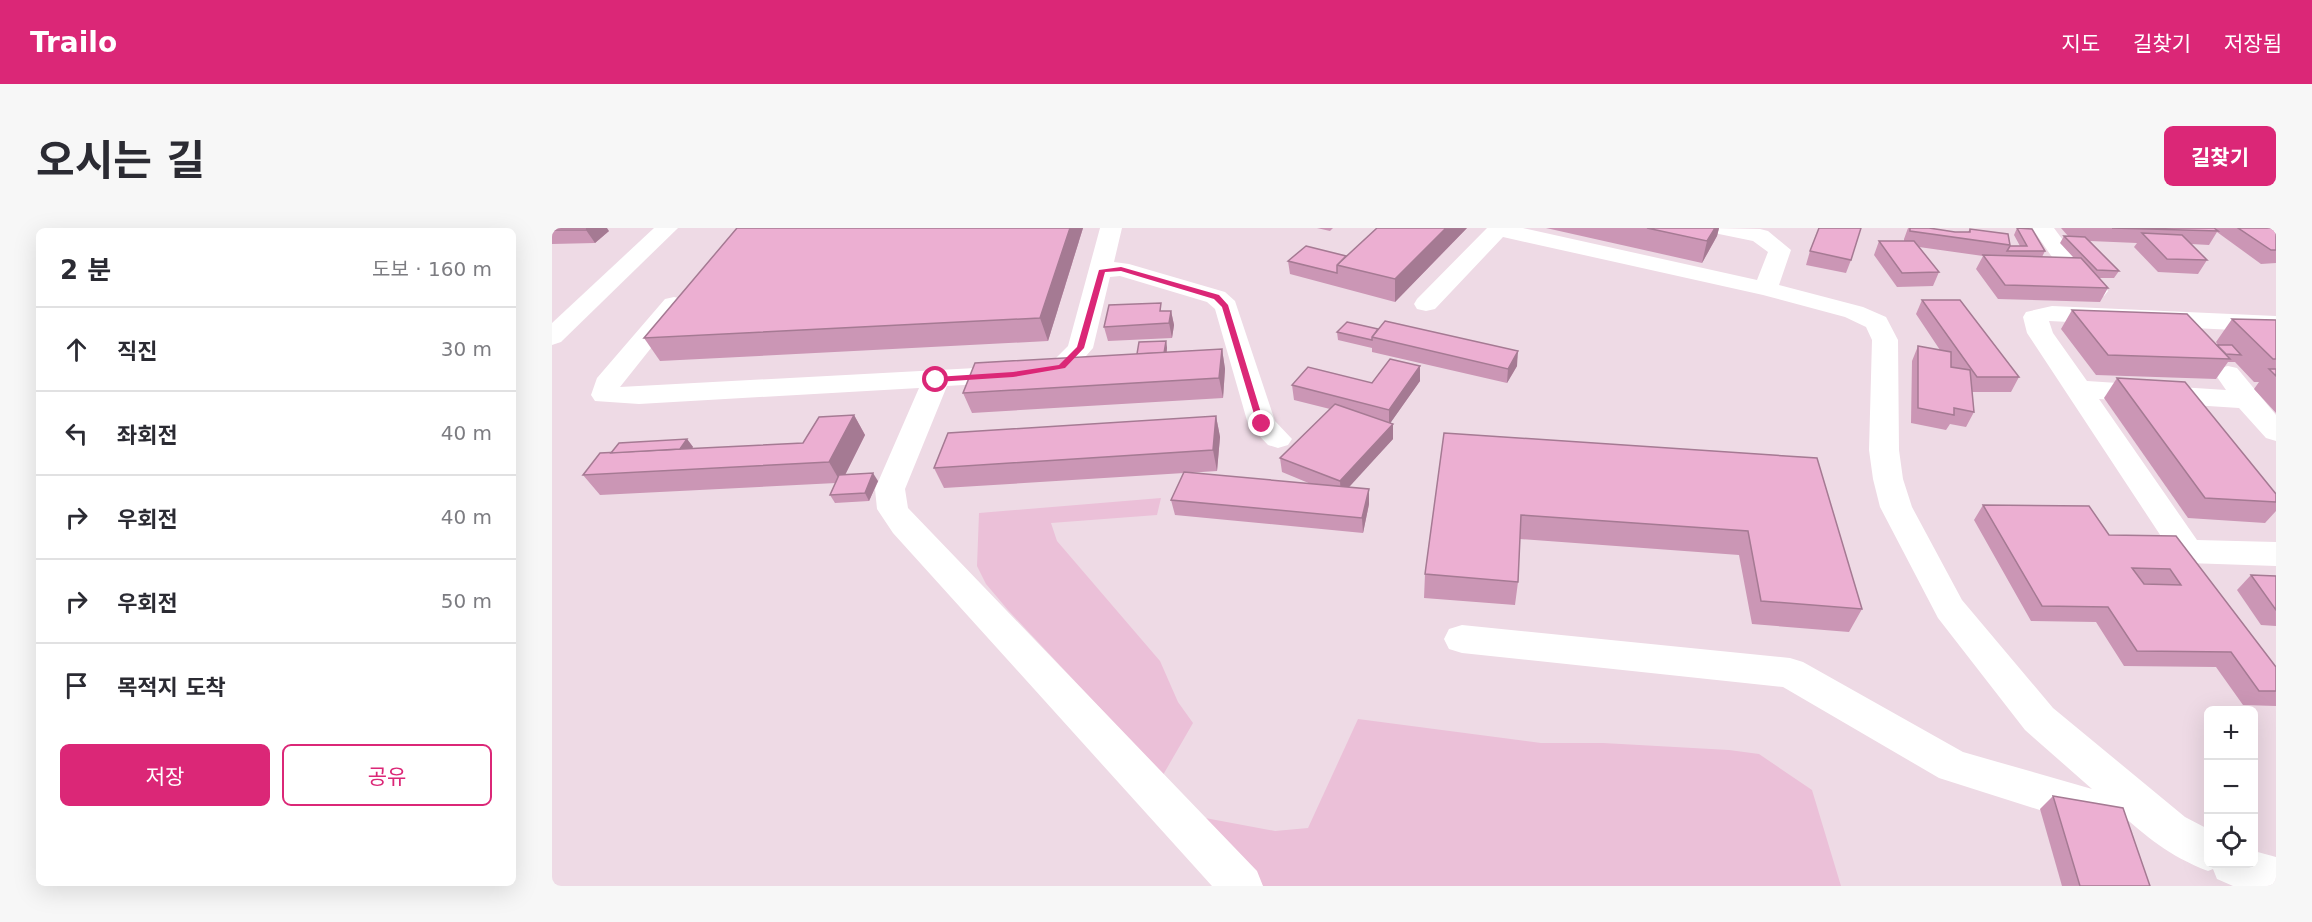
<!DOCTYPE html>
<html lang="ko">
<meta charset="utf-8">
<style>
:root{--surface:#fff;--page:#f7f7f7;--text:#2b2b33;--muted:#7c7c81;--line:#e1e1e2;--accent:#db2777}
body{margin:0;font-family:"DejaVu Sans","Noto Sans KR",sans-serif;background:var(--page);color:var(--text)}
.controls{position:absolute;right:18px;bottom:18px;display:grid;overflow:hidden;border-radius:9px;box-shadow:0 6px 24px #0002}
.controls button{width:54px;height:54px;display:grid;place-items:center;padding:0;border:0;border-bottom:2px solid var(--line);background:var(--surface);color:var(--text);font:30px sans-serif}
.stop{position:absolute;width:18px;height:18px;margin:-14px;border:4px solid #db2777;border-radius:50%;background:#fff}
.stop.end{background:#db2777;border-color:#fff;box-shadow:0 2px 6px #0008}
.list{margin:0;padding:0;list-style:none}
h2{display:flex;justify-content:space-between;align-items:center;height:78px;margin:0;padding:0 24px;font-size:26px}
h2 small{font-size:20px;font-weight:400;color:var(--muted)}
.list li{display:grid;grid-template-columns:39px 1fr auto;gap:18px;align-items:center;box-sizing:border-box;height:84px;padding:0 24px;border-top:2px solid var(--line)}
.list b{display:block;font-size:22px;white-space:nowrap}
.list em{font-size:20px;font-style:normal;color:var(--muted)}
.actions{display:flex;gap:12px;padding:18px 24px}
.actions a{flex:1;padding:14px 0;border:2px solid var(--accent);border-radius:9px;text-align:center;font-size:21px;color:var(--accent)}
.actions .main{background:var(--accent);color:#fff}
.icon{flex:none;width:33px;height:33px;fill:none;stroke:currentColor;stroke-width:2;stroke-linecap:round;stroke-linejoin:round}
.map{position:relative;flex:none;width:1724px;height:658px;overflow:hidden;border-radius:9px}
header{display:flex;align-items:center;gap:36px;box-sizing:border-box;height:84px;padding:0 30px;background:var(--accent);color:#fff}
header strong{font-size:28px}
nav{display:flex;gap:33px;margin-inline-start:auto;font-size:21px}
.intro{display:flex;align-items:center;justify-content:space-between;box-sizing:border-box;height:144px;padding:0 36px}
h1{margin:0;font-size:42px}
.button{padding:15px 27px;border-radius:9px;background:var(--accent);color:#fff;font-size:21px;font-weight:700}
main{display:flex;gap:36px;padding:0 36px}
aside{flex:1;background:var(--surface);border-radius:9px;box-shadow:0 6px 24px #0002}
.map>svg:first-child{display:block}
.green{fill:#ebc0d8}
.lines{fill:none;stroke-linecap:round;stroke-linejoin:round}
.minor{fill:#fff;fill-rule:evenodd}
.wall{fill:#cb96b5}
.shaded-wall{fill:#a57a93}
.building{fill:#ecafd2;stroke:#a57a93;stroke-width:1.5;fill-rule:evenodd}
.route{fill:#db2777}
</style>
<header>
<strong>Trailo</strong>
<nav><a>지도</a><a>길찾기</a><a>저장됨</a></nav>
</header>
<div class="intro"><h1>오시는 길</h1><a class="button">길찾기</a></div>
<main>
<aside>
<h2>2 분<small>도보 · 160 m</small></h2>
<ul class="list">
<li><svg class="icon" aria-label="ahead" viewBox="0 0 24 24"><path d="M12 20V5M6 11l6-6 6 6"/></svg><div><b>직진</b></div><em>30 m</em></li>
<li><svg class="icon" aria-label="left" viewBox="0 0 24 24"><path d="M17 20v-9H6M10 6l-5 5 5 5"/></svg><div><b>좌회전</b></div><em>40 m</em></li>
<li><svg class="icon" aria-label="right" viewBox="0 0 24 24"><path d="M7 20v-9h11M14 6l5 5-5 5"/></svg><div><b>우회전</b></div><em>40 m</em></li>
<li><svg class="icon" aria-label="right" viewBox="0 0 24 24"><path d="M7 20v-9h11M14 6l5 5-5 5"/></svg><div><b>우회전</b></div><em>50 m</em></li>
<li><svg class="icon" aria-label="arrive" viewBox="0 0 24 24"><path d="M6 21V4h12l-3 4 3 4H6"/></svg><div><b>목적지 도착</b></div></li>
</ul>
<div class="actions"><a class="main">저장</a><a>공유</a></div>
</aside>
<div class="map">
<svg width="1724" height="658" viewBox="0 0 1724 658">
<rect width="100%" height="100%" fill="#eedae5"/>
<g class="green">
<polygon points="609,270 605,287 499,295 505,313 608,433 626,474 641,495 611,547 456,382 434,356 425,338 427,285"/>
<polygon points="806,491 989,515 1051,515 1177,522 1207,526 1260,562 1289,658 711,658 648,589 723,603 756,600"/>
</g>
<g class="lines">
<g class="minor">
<polygon points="102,0 126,0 9,114 0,117 0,95"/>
<polygon points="548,0 570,0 562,34 577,36 673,64 683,73 723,193 740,211 736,217 726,220 716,217 696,196 663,81 655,74 568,48 558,49 541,120 519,145 461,154 395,158 353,261 356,280 705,643 711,658 660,658 341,305 325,281 323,261 367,160 87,176 43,173 39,167 45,150 113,71 122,69 131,71 134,76 68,159 461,138 502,132 516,118"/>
<path d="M935 0H971L1205 52 1216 24 1201 13 1162 5 1159 0 1208 1 1216 3 1239 22 1227 57 1311 79 1334 89 1346 112 1347 222 1351 251 1360 279 1410 372 1501 480 1633 589 1656 601V636H1702V623L1724 629V658H1681L1665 651 1661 641 1656 643C1617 628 1595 609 1564 582L1559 594 1544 600 1387 550 1231 459 910 425 897 421 892 411 897 401 910 397 1238 430 1251 434 1411 524 1540 561 1473 502 1386 390 1328 279 1321 251 1317 222 1320 112 1314 99 1293 89 1211 67 951 9 883 81 874 83 865 81 862 76 865 71Z"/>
<polygon points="1480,0 1502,0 1516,19 1552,58 1556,63 1552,68 1544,70 1536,68 1500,29"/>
<polygon points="1500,78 1724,88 1724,104 1497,93 1501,105 1535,153 1674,162 1663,146 1667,140 1676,138 1685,140 1724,187 1724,213 1714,210 1687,180 1547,171 1645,312 1724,314 1724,338 1636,335 1624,331 1475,105 1471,89 1474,84"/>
</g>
</g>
<g class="wall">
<polygon points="0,0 57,3 43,15 0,16"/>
<polygon points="185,0 531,0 496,113 108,133 92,110"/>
<polygon points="765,0 781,0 778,3"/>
<polygon points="915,0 843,74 738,46 736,33 794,28"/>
<polygon points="994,0 1167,0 1165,8 1150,35"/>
<polygon points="1356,0 1377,0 1403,4 1416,4 1418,1 1456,6 1458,18 1468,18 1462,7 1465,0 1493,23 1490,29 1521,29 1508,15 1512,8 1516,8 1509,0 1724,0 1724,35 1709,36 1665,4 1657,17 1639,16 1655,32 1646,46 1606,44 1582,19 1585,15 1538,13 1567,43 1562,50 1547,50 1556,60 1548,74 1446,71 1424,41 1431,28 1367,19 1387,44 1381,58 1345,59 1322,27 1327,13 1352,13 1352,11"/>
<polygon points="1258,23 1299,32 1294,45 1254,37"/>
<polygon points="1370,72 1467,149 1459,164 1420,164 1422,184 1414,199 1398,196 1394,202 1359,195 1360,133 1366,118 1388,122 1364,86"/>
<polygon points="1520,82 1665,117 1666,117 1664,114 1680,91 1724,92 1724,185 1702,161 1707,154 1702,154 1683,134 1676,134 1664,151 1544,147 1509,101"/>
<polygon points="611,83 619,83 622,97 620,110 556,113 552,99"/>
<polygon points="826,101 965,138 955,155 820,124 820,120 786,112 785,104"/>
<polygon points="614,113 615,120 615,124 670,121 673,141 671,170 420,185 411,165 585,126"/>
<polygon points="1565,150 1724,266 1724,283 1713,295 1636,290 1552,170"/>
<polygon points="868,153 838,195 841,196 841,211 796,259 817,261 817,276 811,305 623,287 619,272 632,245 392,260 382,240 664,188 668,209 665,243 634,245 759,256 730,244 728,230 778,181 742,172 740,157"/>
<polygon points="302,187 313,207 293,247 326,253 317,273 283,275 278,267 284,255 48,267 31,247 59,225 135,211 141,219 139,221 251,215"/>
<polygon points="892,205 1265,230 1310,381 1297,404 1200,396 1187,327 968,311 966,354 963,377 872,370 873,346"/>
<polygon points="1431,277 1557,307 1624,308 1724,439 1724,478 1691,477 1664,439 1572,438 1544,394 1479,393 1422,292"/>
<polygon points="1699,347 1724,348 1724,398 1709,397 1685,362"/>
<polygon points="1501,568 1598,658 1510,658 1488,581"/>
</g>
<g class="shaded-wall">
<polygon points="36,0 55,0 57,3 43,15 34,2"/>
<polygon points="518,0 531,0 496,113 488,90"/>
<polygon points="894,0 915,0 843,74 843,51"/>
<polygon points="1163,0 1167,0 1165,8 1150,35 1155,13"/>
<polygon points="619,83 622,97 620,110 617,95"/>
<polygon points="614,113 615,120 613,133 612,125"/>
<polygon points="670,121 673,141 671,170 667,150"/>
<polygon points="966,123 965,138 955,155 956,141"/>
<polygon points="868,138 868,153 837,197 837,182"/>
<polygon points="302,187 313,207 289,255 277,234"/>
<polygon points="664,188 668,209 665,243 661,222"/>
<polygon points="841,196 841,211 789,268 788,253"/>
<polygon points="135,211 141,219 128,237 122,229"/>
<polygon points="321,245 326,253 317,273 313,265"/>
<polygon points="817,261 817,276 811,305 810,290"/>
</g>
<g class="building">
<polygon points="0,0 36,0 34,2 0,2"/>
<polygon points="185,0 518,0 488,90 92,110"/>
<polygon points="825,0 894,0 843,51 785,37"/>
<polygon points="1095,0 1163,0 1155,13"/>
<polygon points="1267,0 1309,0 1299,32 1258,23"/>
<polygon points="1358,0 1377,0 1403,4 1418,4 1418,1 1456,6 1458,17 1358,3"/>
<polygon points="1465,0 1480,1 1493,23 1455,23 1458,18 1475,18"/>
<polygon points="1560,0 1662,0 1666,3"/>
<polygon points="1686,0 1723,0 1724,1 1724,22 1719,22"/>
<polygon points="1590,5 1630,7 1655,32 1615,31"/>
<polygon points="1512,8 1533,9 1567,43 1545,42"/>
<polygon points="1327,13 1362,13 1387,44 1350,45"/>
<polygon points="754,18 794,28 785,37 785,45 736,33"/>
<polygon points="1431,27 1529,30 1556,60 1453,57"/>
<polygon points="1370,72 1408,72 1467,149 1425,149"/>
<polygon points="609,75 608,83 619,83 617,95 552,99 557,77"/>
<polygon points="1520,82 1635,86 1678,131 1556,127"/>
<polygon points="1680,91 1724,92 1724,131 1721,131"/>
<polygon points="833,93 966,123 956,141 820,109"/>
<polygon points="795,94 826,101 820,109 820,112 785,104"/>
<polygon points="614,113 612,125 585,126 587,114"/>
<polygon points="1665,117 1680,117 1689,127 1674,126"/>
<polygon points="1366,118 1399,124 1399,139 1418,142 1422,184 1402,180 1402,187 1366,180"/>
<polygon points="670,121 667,150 411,165 423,135"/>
<polygon points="838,131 868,138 837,182 740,157 756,139 820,155"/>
<polygon points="1717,141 1724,141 1724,148"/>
<polygon points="1565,150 1633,154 1724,266 1724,274 1653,270"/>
<polygon points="783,176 841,196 788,253 728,230"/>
<polygon points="302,187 277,234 31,247 48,225 251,215 267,189"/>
<polygon points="664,188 661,222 382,240 396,205"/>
<polygon points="892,205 1265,230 1310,381 1209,373 1196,303 969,287 966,354 873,346"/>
<polygon points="135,211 128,221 59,225 67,215"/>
<polygon points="632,244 817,261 810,290 619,272"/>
<polygon points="321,245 313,265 278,267 287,247"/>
<path d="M1431 277 1537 278 1557 307 1624 308 1724 439V463H1707L1679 424 1585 423 1556 379 1490 378ZM1580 340 1618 341 1629 357 1592 356Z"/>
<polygon points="1699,347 1724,348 1724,382"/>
<polygon points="1501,568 1571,580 1598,658 1528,658"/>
</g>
<polygon class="route" points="569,39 667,67 676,77 713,198 705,196 670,79 662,71 569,43 553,44 532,120 513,140 461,149 384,154 380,152 384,149 461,144 507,137 525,119 547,42"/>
</svg>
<div class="controls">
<button>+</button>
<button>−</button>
<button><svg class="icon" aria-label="locate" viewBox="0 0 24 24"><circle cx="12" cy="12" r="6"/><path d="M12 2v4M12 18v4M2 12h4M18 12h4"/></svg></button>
</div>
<div class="stop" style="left:384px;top:152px"></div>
<div class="stop end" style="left:710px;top:196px"></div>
</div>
</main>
